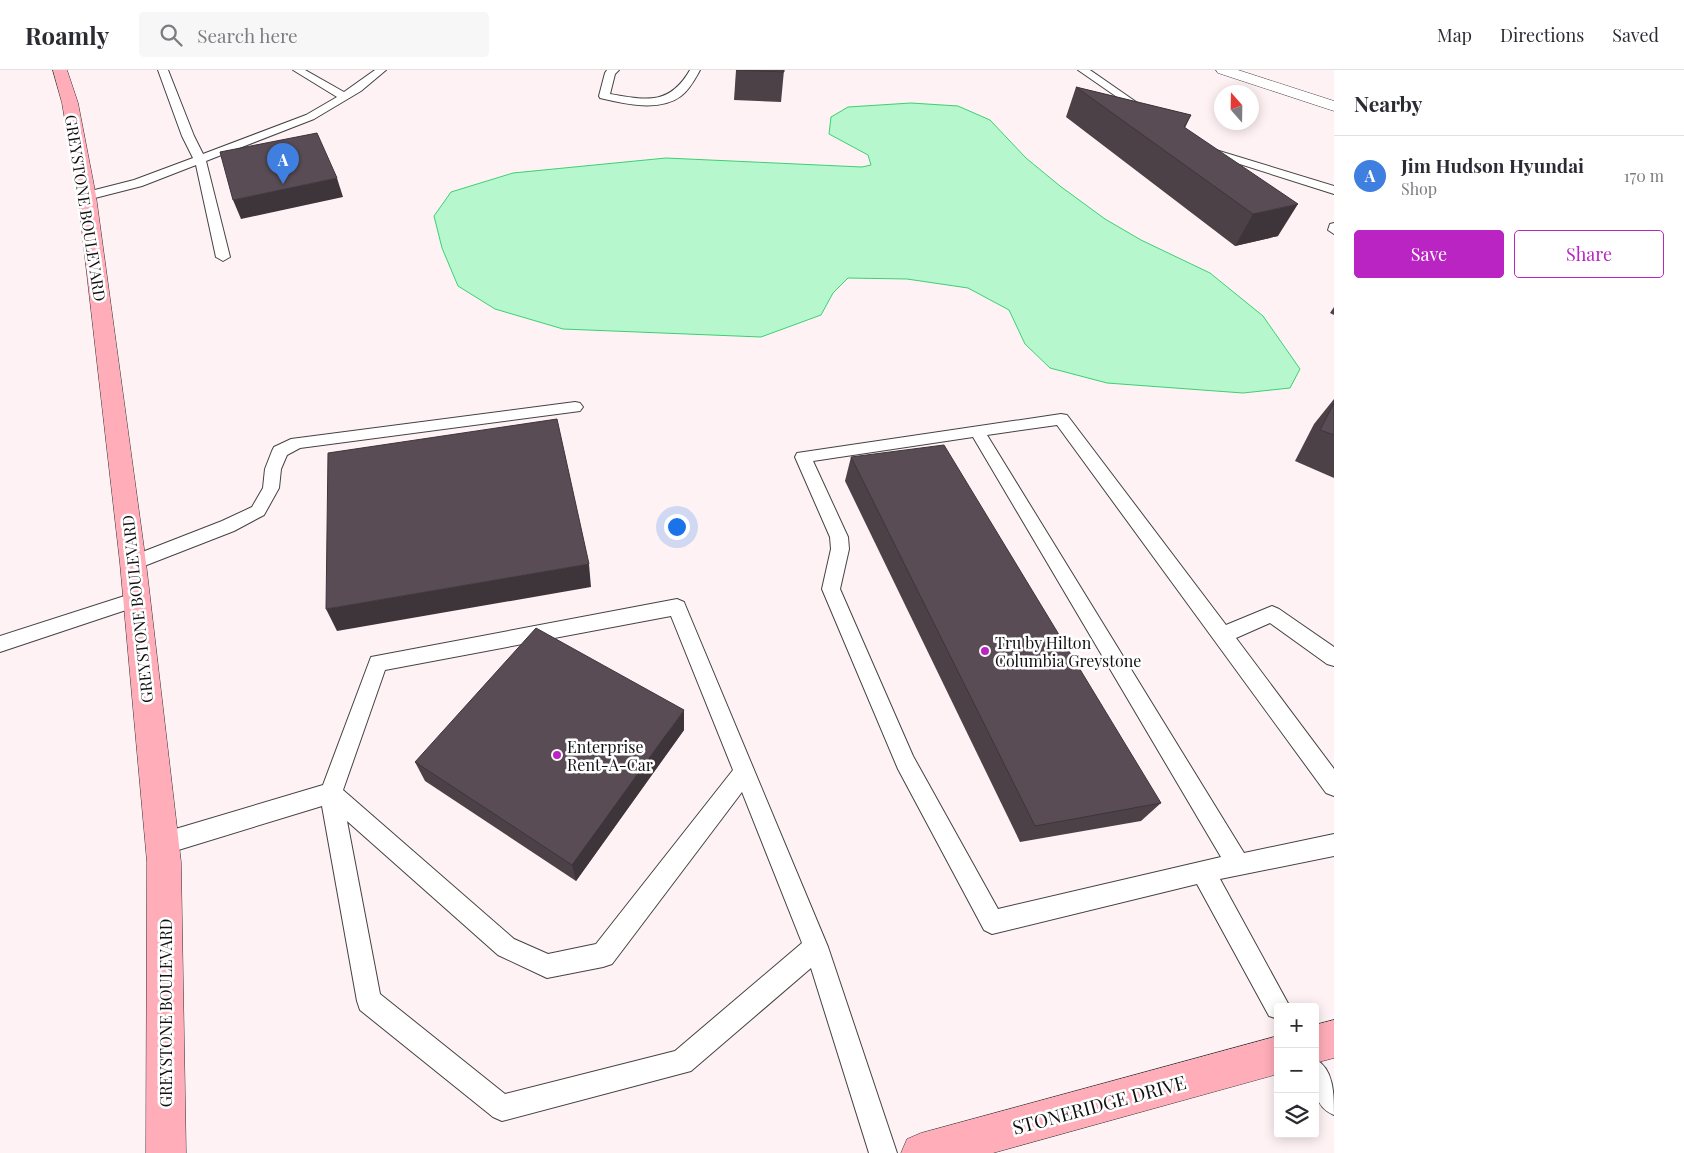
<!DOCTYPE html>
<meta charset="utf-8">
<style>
:root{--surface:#fff;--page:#f7f7f7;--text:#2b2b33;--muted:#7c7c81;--line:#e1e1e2;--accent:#b924c3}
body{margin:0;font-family:"Playfair Display",serif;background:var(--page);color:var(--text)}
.controls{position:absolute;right:15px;bottom:15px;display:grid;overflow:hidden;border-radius:5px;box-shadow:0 2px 12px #0003}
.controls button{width:45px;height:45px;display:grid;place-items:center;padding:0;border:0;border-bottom:1px solid var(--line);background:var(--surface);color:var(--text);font:25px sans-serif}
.compass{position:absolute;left:1214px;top:15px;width:45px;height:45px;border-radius:50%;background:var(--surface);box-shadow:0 2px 12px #0003;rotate:340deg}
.you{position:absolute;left:676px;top:456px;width:18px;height:18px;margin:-12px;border:4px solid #fff;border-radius:50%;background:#1a73e8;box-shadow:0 0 0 8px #1a73e833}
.badge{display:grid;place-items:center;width:32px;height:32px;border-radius:50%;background:var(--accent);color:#fff;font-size:16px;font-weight:700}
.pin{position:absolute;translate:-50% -41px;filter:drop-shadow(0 1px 2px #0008)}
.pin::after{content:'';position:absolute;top:26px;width:18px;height:15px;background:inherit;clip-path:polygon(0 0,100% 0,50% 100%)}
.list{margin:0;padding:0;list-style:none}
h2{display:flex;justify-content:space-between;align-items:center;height:65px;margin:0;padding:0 20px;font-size:21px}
h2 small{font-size:16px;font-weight:400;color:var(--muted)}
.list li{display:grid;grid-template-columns:32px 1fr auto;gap:15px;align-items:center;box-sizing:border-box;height:80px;padding:0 20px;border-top:1px solid var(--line)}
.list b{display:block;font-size:19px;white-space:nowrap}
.list p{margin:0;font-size:16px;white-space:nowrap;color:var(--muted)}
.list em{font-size:16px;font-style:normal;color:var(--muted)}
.actions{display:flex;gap:10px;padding:15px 20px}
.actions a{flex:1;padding:11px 0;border:1px solid var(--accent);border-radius:5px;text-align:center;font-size:18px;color:var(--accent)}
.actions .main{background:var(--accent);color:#fff}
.icon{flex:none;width:28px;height:28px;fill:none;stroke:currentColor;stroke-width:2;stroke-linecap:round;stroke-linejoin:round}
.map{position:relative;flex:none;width:1334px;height:1083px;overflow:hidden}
header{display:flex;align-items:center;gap:30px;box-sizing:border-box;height:70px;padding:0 25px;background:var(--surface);border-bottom:1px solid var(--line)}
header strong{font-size:24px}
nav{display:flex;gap:28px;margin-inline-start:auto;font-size:18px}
.search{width:350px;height:45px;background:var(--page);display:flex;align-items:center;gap:12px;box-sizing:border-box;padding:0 18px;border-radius:5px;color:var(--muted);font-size:19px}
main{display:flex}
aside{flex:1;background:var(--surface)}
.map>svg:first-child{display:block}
.water{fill:#b6f7cd;stroke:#3cd074}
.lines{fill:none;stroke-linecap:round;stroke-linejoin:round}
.lane-casing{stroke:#434343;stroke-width:2}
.street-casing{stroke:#434343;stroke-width:1}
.secondary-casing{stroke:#323232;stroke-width:1}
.lane{fill:#fff;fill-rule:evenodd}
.street{fill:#fff;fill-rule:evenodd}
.secondary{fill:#ffadb8;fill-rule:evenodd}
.wall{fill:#4d4148}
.shaded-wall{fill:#3e353b}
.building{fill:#594c54;stroke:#3e353b}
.poi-dot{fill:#b924c3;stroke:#fff;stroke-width:2}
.labels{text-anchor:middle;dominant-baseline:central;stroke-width:5;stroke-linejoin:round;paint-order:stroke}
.street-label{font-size:16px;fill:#101010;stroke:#fff}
.poi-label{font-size:16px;fill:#101010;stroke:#fff;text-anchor:start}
.near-street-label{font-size:19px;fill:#101010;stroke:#fff}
</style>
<header>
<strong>Roamly</strong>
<div class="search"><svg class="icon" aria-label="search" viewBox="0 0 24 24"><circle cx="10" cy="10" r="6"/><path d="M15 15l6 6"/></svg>Search here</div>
<nav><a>Map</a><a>Directions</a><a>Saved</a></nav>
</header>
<main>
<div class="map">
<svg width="1334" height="1083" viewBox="0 0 1334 1083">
<rect width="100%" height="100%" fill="#fff2f5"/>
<polygon class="water" points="911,33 958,36 990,50 1026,88 1060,116 1105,149 1141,170 1210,203 1263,246 1300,299 1290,318 1243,323 1107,313 1050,298 1025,274 1009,240 968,218 907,209 848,208 833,223 821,245 761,267 563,259 495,239 458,216 442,178 434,146 451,122 513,103 666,88 862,97 871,95 868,85 829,64 831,47 848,37"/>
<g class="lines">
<defs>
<g id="lane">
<polygon points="158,0 168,0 194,66 203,84 306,45 337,27 293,0 305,0 344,22 375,0 386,0 361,21 314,49 206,91 230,187 223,191 216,187 196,95 142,116 87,130 81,126 83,123 134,110 193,88 182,66"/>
<path d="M607 0H619L615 4 610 24C646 30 669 36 690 0H700C695 9 690 19 681 26 660 42 625 34 600 28L599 26 605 3Z"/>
<polygon points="1078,0 1090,0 1152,43 1151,45 1143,45"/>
<polygon points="1206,77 1334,116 1334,124 1202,82 1200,80"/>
<polygon points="1334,153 1334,164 1328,160 1330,154"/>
<polygon points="575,332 580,333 583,337 580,341 300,378 287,385 281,399 279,418 264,445 234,461 139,498 133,500 127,498 124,493 127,488 222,451 252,437 263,418 265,399 272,381 274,377 291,369"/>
<path d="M1061 344 1067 345 1226 555 1272 536 1279 539 1334 577V596L1327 594 1270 553 1236 568 1334 699V726L1326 723 1057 355 987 365 1244 783 1334 764V786L1220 809 1290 937H1278V949L1269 946 1197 814 992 864 984 860 898 699 822 519 831 479 830 467 795 387 797 383ZM973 367 1221 787 998 839 913 686 840 519 849 479 848 467 813 391Z"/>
<polygon points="137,522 144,524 146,529 144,534 0,582 0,566"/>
<path d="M677 529 684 532 686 537 828 877 897 1083H869L811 898 691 1001 502 1051 493 1047 360 940 357 931 322 736 162 785 154 782 151 774 154 766 162 763 323 715 371 587ZM671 546 733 700 596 874 548 884 514 869 343 720 385 600ZM742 722 802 873 675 981 505 1024 380 924 347 751 498 885 547 908 603 897 612 894Z"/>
<path d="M1315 989C1334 999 1334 1024 1334 1045 1310 1035 1315 1011 1315 989Z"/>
</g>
<polygon id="street" points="1216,0 1238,0 1334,31 1334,41 1218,3"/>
<g id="secondary">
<polygon points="53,0 67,0 78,33 96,126 146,493 181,792 186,1083 146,1083 147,792 120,493 78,126 62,33"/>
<polygon points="1334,950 1334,988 1315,993 1315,955"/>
<polygon points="1278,966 1278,1004 993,1083 901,1083 907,1069 921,1063"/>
</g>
</defs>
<use href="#lane" class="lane-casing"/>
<use href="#street" class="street-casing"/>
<use href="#secondary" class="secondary-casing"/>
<use href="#lane" class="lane"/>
<use href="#street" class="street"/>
<use href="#secondary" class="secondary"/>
</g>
<g class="wall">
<polygon points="736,0 784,0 781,32 734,30"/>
<polygon points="1076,17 1191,45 1185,58 1278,166 1235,176 1066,47"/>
<polygon points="1334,237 1334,245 1330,243"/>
<polygon points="1334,329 1334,408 1295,391 1314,354"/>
<polygon points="851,387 1161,733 1141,751 1020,772 845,411"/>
<polygon points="684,660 576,811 425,711 415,692"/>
</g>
<g class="shaded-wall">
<polygon points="337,108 343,127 241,149 233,130"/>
<polygon points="1298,134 1278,166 1235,176 1253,144"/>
<polygon points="589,494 591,517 337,561 326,539"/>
<polygon points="684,640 684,660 576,811 572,795"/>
</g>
<g class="building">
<polygon points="736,0 784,0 784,2"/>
<polygon points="1076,17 1191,45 1184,57 1298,134 1253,144"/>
<polygon points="317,63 337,108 233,130 220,82"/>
<polygon points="1334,333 1334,365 1320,360"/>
<polygon points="557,349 589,494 326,539 328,383"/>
<polygon points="944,375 1161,733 1035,756 851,387"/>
<polygon points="536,558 684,640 572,795 415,692"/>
</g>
<g class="poi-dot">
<circle cx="985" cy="581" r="5"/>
<circle cx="557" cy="685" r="5"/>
</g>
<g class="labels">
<g class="street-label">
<text transform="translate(86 138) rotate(81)">GREYSTONE BOULEVARD</text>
<text transform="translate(137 539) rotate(-96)">GREYSTONE BOULEVARD</text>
<text transform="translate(165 943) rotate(-90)">GREYSTONE BOULEVARD</text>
</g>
<g class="poi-label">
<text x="995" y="572">Tru by Hilton<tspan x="995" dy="18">Columbia Greystone</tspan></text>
<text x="567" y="676">Enterprise<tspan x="567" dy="18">Rent-A-Car</tspan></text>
</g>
<g class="near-street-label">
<text transform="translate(1099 1034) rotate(-15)">STONERIDGE DRIVE</text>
</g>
</g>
</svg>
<div class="controls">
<button>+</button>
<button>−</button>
<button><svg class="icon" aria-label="layers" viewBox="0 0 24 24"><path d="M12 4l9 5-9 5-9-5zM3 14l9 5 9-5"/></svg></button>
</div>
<svg class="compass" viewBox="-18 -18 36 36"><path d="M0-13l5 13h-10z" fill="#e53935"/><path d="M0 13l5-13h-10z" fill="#7c7c81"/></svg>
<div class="you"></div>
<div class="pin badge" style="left:283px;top:114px;background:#3f7fe0">A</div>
</div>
<aside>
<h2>Nearby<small></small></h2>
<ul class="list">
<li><span class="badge" style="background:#3f7fe0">A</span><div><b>Jim Hudson Hyundai</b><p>Shop</p></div><em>170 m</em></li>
</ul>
<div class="actions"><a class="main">Save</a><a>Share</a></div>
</aside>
</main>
